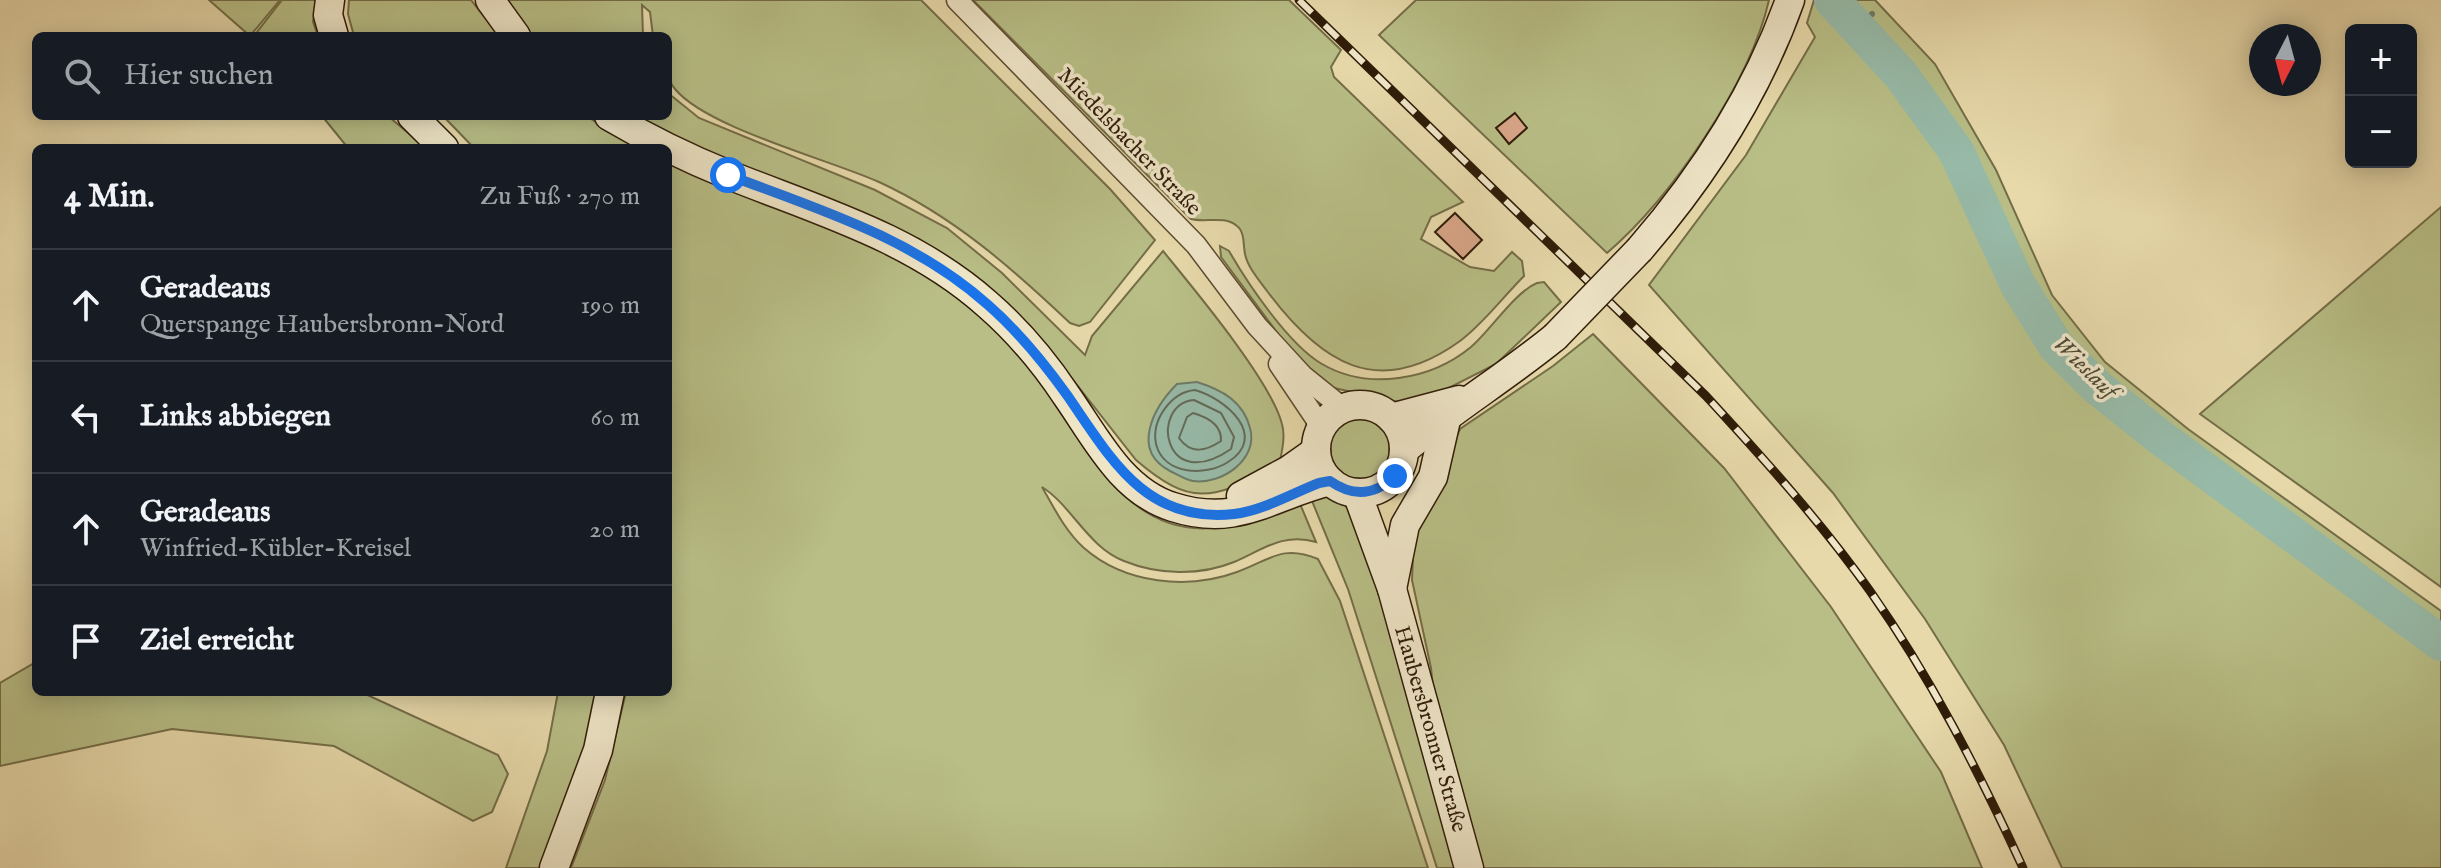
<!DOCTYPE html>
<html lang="de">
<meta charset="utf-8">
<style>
:root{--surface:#171b24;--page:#20242c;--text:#f1f3f6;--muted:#9ea1a6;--line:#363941}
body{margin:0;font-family:"IM FELL English",serif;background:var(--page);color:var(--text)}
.controls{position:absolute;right:24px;top:24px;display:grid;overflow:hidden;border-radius:12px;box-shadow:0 4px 20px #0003}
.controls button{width:72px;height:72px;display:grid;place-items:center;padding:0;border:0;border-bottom:2px solid var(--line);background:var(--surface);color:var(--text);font:40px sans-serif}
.compass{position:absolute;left:2249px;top:24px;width:72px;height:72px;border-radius:50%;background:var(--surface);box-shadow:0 4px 20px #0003;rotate:186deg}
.stop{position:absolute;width:24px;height:24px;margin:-18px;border:6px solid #1a73e8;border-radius:50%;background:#fff}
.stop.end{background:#1a73e8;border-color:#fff;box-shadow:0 2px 8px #0008}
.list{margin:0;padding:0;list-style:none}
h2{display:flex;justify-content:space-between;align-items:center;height:104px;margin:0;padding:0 32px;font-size:34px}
h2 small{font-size:26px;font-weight:400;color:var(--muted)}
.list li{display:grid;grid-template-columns:52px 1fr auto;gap:24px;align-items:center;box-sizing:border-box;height:112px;padding:0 32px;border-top:2px solid var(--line)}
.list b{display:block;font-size:30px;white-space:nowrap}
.list p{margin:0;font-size:26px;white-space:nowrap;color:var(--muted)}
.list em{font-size:26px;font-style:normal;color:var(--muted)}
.icon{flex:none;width:44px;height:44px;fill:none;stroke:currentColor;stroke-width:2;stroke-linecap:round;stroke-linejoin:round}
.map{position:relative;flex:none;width:2441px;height:868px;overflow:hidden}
.search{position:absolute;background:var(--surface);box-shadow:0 4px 20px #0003;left:32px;top:32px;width:640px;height:88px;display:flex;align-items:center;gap:20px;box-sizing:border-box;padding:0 28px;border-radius:12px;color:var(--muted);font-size:30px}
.panel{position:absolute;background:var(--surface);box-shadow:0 4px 20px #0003;left:32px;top:144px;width:640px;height:552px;border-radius:12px}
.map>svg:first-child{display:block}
.green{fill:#b8be86;stroke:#746d47;stroke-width:2}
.water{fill:#97baa8;stroke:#6d7b68;stroke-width:2}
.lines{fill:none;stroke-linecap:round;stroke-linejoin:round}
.shore{stroke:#636b58;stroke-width:2}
.stream{stroke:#6d7b68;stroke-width:6}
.river{stroke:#97baa8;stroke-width:36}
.building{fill:#d9a689;stroke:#2f1c08;stroke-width:2}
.street-casing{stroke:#5d4b30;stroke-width:23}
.secondary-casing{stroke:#2f1c08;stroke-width:31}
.street{stroke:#efe6c8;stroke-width:20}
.secondary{stroke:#efe6c8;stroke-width:28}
.rail-casing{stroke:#2f1c08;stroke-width:9}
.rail{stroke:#efe6c8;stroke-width:6;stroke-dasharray:18;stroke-linecap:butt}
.secondary-bridge-casing{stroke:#2f1c08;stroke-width:31;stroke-linecap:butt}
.secondary-bridge{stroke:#efe6c8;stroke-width:28}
.route{stroke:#1a73e8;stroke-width:10}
.labels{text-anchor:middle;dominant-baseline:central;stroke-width:7;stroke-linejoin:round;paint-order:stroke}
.street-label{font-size:22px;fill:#2f1c08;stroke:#efe6c8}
.water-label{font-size:24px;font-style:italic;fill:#4e4b38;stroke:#efe6c8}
</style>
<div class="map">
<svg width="2441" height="868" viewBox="0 0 2441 868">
<rect width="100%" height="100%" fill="#e7d9aa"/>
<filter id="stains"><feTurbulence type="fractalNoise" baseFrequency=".0025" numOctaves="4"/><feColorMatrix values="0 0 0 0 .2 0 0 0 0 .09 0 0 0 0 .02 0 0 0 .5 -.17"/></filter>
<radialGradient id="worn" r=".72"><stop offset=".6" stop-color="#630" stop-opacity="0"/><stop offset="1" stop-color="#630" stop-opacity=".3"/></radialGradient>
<g class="green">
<polygon points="209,0 280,0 250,36"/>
<polygon points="282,0 316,0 313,22 318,36 254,36"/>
<polygon points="349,0 471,0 499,36 354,36 348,14"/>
<path d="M506 0H921L1110 189 1155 240 1090 322 1079 326 1070 323C1012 268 953 216 879 182 828 159 707 128 675 89 663 76 668 53 668 36H653L650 12 642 5 643 36H532Z"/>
<path d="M973 0H1289L1341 50 1331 67 1334 77 1463 202 1431 217 1421 239 1470 267 1494 271 1512 252 1522 261 1524 276C1503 297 1483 324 1460 341 1377 401 1320 362 1267 291 1259 280 1248 268 1245 254 1243 245 1245 232 1237 226 1224 215 1206 223 1191 219Z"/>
<path d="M1416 0H1769C1750 83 1672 197 1607 253L1379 35Z"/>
<polygon points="1814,0 1875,0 1935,64 1996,170 2052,295 2105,362 2188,429 2441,611 2441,868 2062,868 2004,745 1925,619 1833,493 1649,285 1746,155 1815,37 1807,23"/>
<path d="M668 93 699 118 875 190 947 228 1002 273 1085 355 1092 336 1163 251C1194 289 1271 381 1282 424 1286 438 1281 454 1279 467 1215 496 1195 511 1136 460L1040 338 986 286 919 239 761 178 630 116H668Z"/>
<polygon points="322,116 388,116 426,148 348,148"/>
<polygon points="443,116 586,116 639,148 474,148"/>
<path d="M668 162C754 197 881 236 954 292 975 308 998 329 1016 349 1071 410 1111 537 1212 528 1240 525 1272 508 1298 499L1316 542C1284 532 1262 550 1234 562 1200 576 1158 575 1124 561 1088 547 1072 506 1042 487 1054 508 1066 532 1084 548 1125 584 1188 590 1237 572 1270 560 1282 544 1318 559L1340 601 1428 868H571L605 780 626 692H668Z"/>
<polygon points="2441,207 2441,587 2200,414"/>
<path d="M1220 246 1229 251C1248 284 1289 345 1322 364 1368 391 1431 380 1471 347 1490 331 1515 292 1537 283L1544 282 1561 302 1496 364 1435 395 1398 402 1325 386 1293 354 1221 257Z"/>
<polygon points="1593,334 1724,468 1831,607 1941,772 1982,868 1482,868 1436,716 1431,668 1412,580 1414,534 1460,429 1553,366"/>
<circle cx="1360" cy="449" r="30"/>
<polygon points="1321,495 1342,502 1351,512 1373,571 1457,868 1437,868 1348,589 1310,496"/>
<polygon points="36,662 36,692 361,692 498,755 508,774 492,812 473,821 334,746 172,729 0,766 0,683"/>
<polygon points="558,692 600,692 593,732 544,868 506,868 547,751"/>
</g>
<path class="water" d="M1197 382C1222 390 1243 401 1250 428 1259 459 1222 485 1193 481 1185 480 1177 474 1170 471 1130 450 1154 407 1177 384Z"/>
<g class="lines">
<g class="shore">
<path d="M1195 390C1226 399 1269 436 1228 462 1207 476 1164 476 1156 444 1151 419 1172 392 1195 390Z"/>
<path d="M1194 400 1221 413 1234 437 1231 449C1163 496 1149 404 1194 400Z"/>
<path d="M1193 413C1207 417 1222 424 1221 441 1206 451 1191 455 1179 438L1187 417Z"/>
</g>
<polyline class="stream" points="1858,26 1872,14"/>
<polyline class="river" points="1832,0 1901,75 1956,151 2018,285 2056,346 2097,387 2161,438 2441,643"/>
</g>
<g class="building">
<polygon points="1515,113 1527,128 1509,144 1496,128"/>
<polygon points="1455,213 1482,240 1463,259 1435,232"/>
</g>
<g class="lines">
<defs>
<g id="street">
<polyline points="957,0 1196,245 1257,326 1303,376 1344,409"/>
<polyline points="1279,364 1316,419 1320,432"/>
</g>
<g id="secondary">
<polyline points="330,0 328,15 334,36"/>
<polyline points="490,0 516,36"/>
<polyline points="412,116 444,148"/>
<path d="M609 116C648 139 687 158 729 175 819 211 913 238 987 304 1017 330 1044 362 1066 395 1095 436 1121 491 1173 507 1238 528 1270 496 1330 481"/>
<path d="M1640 249C1704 175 1757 93 1790 0"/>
<circle cx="1360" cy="449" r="44"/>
<polyline points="1391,418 1459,400"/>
<path d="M1404 450C1453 409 1506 377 1555 337"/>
<polyline points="1357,493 1392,589 1469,868"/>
<polyline points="1241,496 1289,470 1316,451"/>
<polyline points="1392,589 1405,525 1433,477 1446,420"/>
<polyline points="554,868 598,750 610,692"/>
</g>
</defs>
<use href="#street" class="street-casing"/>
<use href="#secondary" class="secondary-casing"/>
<use href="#street" class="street"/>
<use href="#secondary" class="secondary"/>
<defs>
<path id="rail" d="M1299 0 1706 396C1763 458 1821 522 1870 591 1931 678 1979 772 2023 868"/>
</defs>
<use href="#rail" class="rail-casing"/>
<use href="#rail" class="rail"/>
<defs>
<polyline id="secondary-bridge" points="1555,337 1640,249"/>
</defs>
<use href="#secondary-bridge" class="secondary-bridge-casing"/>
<use href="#secondary-bridge" class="secondary-bridge"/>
</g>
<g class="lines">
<path class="route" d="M728 175C818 209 913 238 987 304 1017 330 1044 363 1067 395 1110 457 1145 524 1234 514 1262 511 1293 493 1319 483L1330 481C1353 497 1374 496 1395 476"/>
</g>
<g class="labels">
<g class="street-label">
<text transform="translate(1129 142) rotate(46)">Miedelsbacher Straße</text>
<text transform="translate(1430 729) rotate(74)">Haubersbronner Straße</text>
</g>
<g class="water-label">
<text transform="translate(2085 368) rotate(44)">Wieslauf</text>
</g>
</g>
<rect width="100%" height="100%" filter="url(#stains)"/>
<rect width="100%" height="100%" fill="url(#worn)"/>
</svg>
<div class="controls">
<button>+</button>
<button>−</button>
</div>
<svg class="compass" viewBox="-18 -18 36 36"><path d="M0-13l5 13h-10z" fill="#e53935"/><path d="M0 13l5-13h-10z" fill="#9ea1a6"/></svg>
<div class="stop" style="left:728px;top:175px"></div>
<div class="stop end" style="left:1395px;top:476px"></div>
<div class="search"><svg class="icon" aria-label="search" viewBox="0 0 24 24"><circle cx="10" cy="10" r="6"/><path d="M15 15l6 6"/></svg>Hier suchen</div>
<section class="panel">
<h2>4 Min.<small>Zu Fuß · 270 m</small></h2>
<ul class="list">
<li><svg class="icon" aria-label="ahead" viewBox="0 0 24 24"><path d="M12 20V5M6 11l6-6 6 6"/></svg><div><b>Geradeaus</b><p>Querspange Haubersbronn-Nord</p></div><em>190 m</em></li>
<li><svg class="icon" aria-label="left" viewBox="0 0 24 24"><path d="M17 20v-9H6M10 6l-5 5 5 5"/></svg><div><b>Links abbiegen</b></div><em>60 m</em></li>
<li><svg class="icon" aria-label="ahead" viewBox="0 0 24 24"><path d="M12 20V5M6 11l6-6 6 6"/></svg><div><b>Geradeaus</b><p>Winfried-Kübler-Kreisel</p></div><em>20 m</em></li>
<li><svg class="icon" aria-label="arrive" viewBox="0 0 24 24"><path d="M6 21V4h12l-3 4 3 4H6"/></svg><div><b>Ziel erreicht</b></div></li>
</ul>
</section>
</div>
